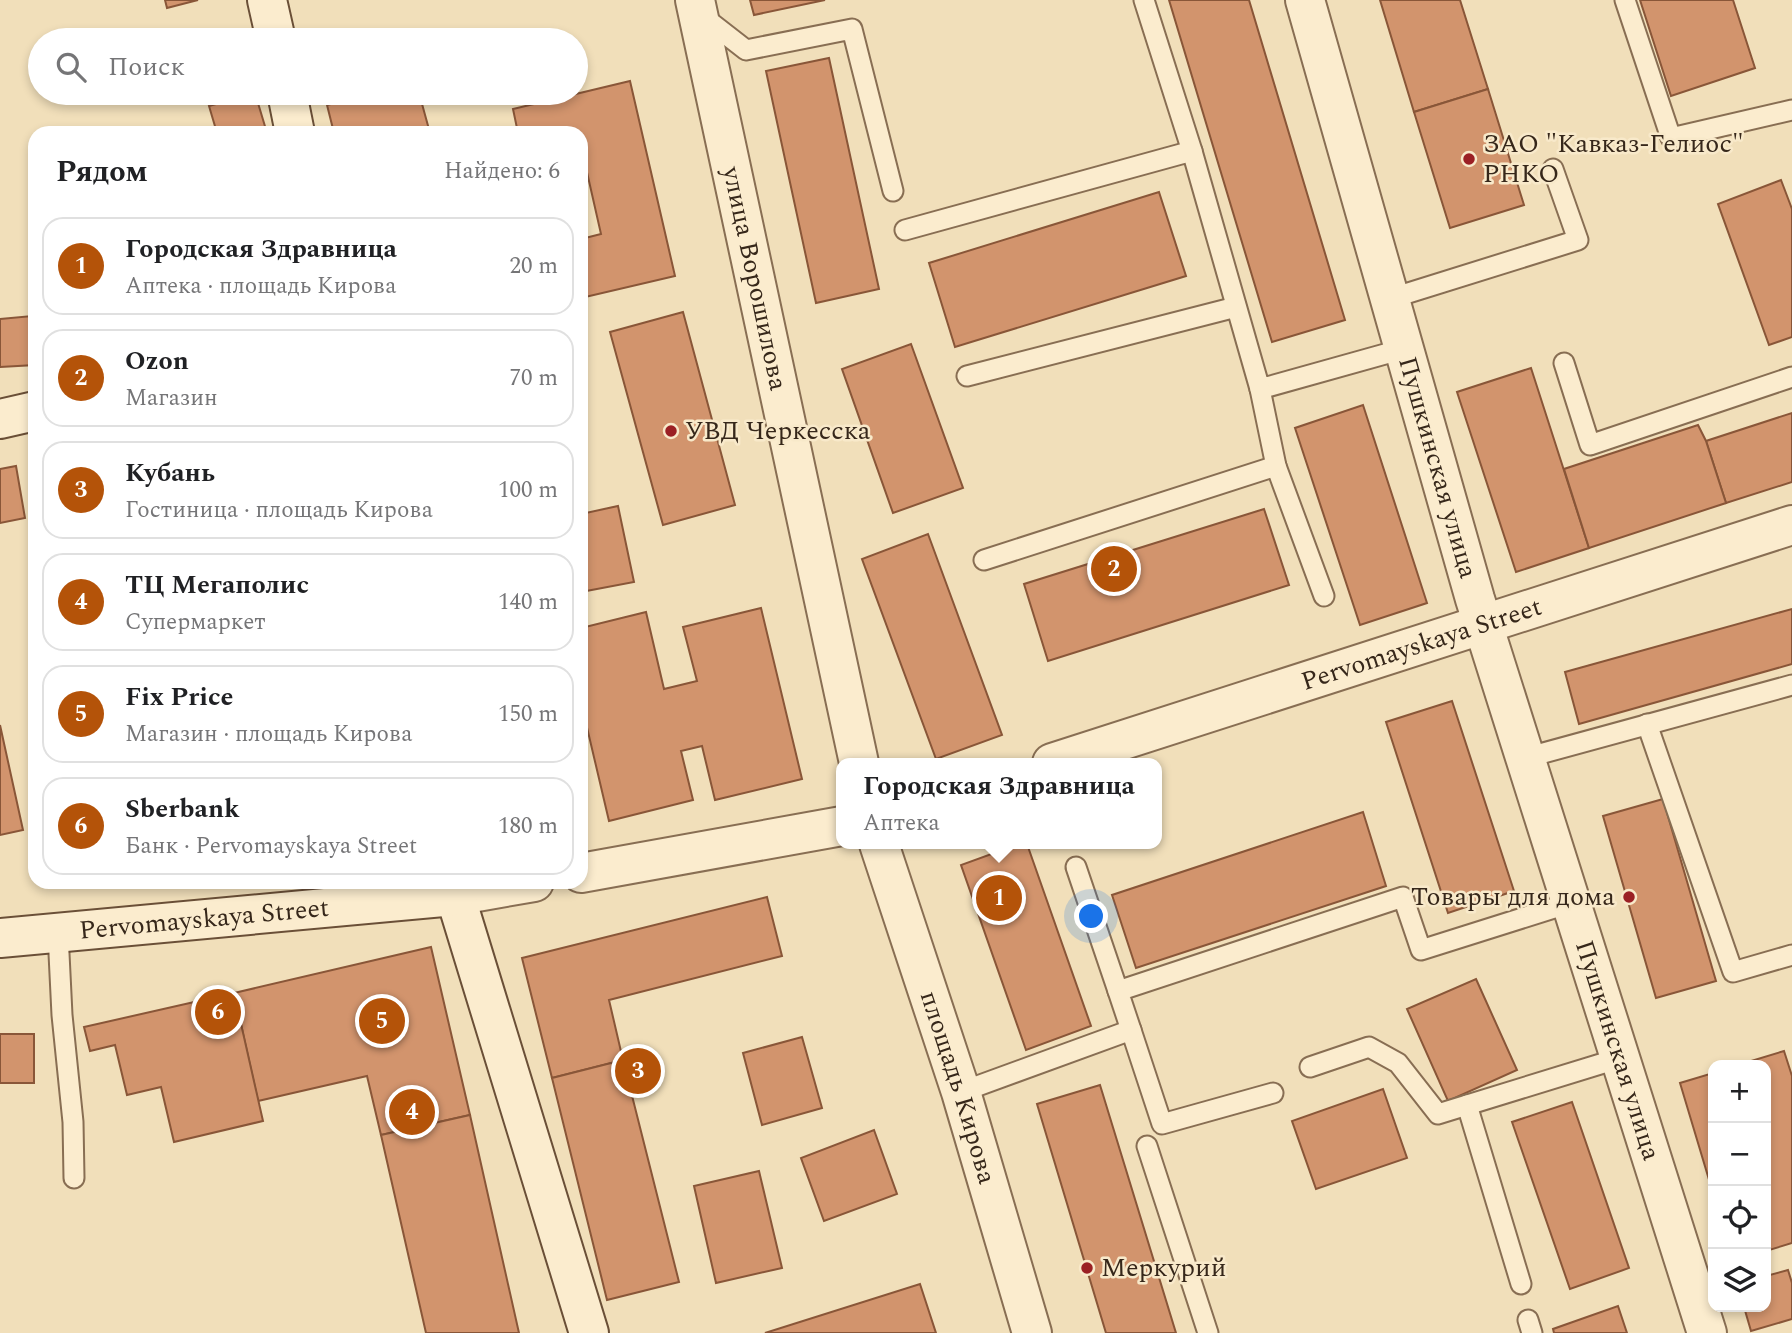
<!DOCTYPE html>
<html lang="ru">
<meta charset="utf-8">
<style>
:root{--surface:#fff;--page:#f2f2f2;--text:#202124;--muted:#757577;--line:#e0e0e0;--accent:#b45309}
body{margin:0;font-family:Spectral,serif;background:var(--page);color:var(--text)}
.controls{position:absolute;right:21px;bottom:21px;display:grid;overflow:hidden;border-radius:14px;box-shadow:0 4px 10px #0003}
.controls button{width:63px;height:63px;display:grid;place-items:center;padding:0;border:0;border-bottom:2px solid var(--line);background:var(--surface);color:var(--text);font:35px sans-serif}
.you{position:absolute;left:1092px;top:917px;width:24px;height:24px;margin:-18px;border:5px solid #fff;border-radius:50%;background:#1a73e8;box-shadow:0 0 0 10px #1a73e833}
.badge{display:grid;place-items:center;width:46px;height:46px;border-radius:50%;background:var(--accent);color:#fff;font-size:23px;font-weight:700}
.pin{position:absolute;translate:-50% -50%;border:4px solid #fff;box-shadow:0 2px 7px #0006}
.popup{position:absolute;left:836px;top:758px;width:326px;height:91px;box-sizing:border-box;display:grid;place-content:center;border-radius:14px;background:var(--surface);filter:drop-shadow(0 2px 5px #0005);font-size:23px;white-space:nowrap;color:var(--muted)}
.popup b{font-size:26px;color:var(--text)}
.popup::after{content:'';position:absolute;left:50%;top:100%;margin-left:-14px;border:14px solid transparent;border-top-color:var(--surface)}
.list{margin:0;padding:0;list-style:none}
h2{display:flex;justify-content:space-between;align-items:center;height:91px;margin:0;padding:0 28px;font-size:30px}
h2 small{font-size:23px;font-weight:400;color:var(--muted)}
.list li{display:grid;grid-template-columns:46px 1fr auto;gap:21px;align-items:center;box-sizing:border-box;height:98px;margin:0 14px 14px;padding:0 14px;border:2px solid var(--line);border-radius:21px}
.list b{display:block;font-size:26px;white-space:nowrap}
.list p{margin:0;font-size:23px;white-space:nowrap;color:var(--muted)}
.list em{font-size:23px;font-style:normal;color:var(--muted)}
.icon{flex:none;width:38px;height:38px;fill:none;stroke:currentColor;stroke-width:2;stroke-linecap:round;stroke-linejoin:round}
.map{position:relative;flex:none;width:1792px;height:1333px;overflow:hidden}
.search{position:absolute;background:var(--surface);box-shadow:0 4px 10px #0003;left:28px;top:28px;width:560px;height:77px;display:flex;align-items:center;gap:18px;box-sizing:border-box;padding:0 24px;border-radius:38px;color:var(--muted);font-size:26px}
.panel{position:absolute;background:var(--surface);box-shadow:0 4px 10px #0003;left:28px;top:126px;width:560px;height:763px;border-radius:21px}
.map>svg:first-child{display:block}
.building{fill:#d2946d;stroke:#895638;stroke-width:2}
.lines{fill:none;stroke-linecap:round;stroke-linejoin:round}
.lane-casing{stroke:#886e53;stroke-width:23}
.street-casing{stroke:#886e53;stroke-width:42}
.secondary-casing{stroke:#6a4f37;stroke-width:42}
.lane{stroke:#fbecce;stroke-width:19}
.street{stroke:#fbecce;stroke-width:38}
.secondary{stroke:#fbecce;stroke-width:38}
.poi-dot{fill:#9b2024;stroke:#f8e9ca;stroke-width:2.5}
.labels{text-anchor:middle;dominant-baseline:central;stroke-width:5;stroke-linejoin:round;paint-order:stroke}
.poi-label{font-size:26px;fill:#36271a;stroke:#f8e9ca;text-anchor:start}
.street-label{font-size:26px;fill:#36271a;stroke:#f8e9ca}
</style>
<div class="map">
<svg width="1792" height="1333" viewBox="0 0 1792 1333">
<rect width="100%" height="100%" fill="#f1dfba"/>
<g class="building">
<polygon points="165,0 198,0 167,8"/>
<polygon points="750,0 825,0 754,15"/>
<polygon points="1169,0 1249,0 1345,320 1272,342"/>
<polygon points="1380,0 1460,0 1488,89 1414,112"/>
<polygon points="1640,0 1733,0 1755,68 1671,96"/>
<polygon points="247,36 247,40 179,40 179,37"/>
<polygon points="829,58 879,289 816,303 766,71"/>
<polygon points="630,81 675,276 581,298 581,239 601,234 584,159 581,160 581,133 518,133 513,109"/>
<polygon points="1488,89 1524,205 1450,228 1414,112"/>
<polygon points="255,93 267,133 217,133 209,106"/>
<polygon points="372,93 419,93 430,133 334,133 327,105"/>
<polygon points="1781,180 1792,209 1792,337 1769,345 1718,204"/>
<polygon points="1159,192 1186,276 955,347 929,263"/>
<polygon points="683,312 735,505 663,525 610,332"/>
<polygon points="32,316 35,365 0,367 0,319"/>
<polygon points="911,344 963,488 893,513 842,369"/>
<polygon points="1531,368 1589,548 1516,572 1457,392"/>
<polygon points="1363,405 1427,603 1360,625 1295,428"/>
<polygon points="1792,413 1792,482 1726,503 1706,441"/>
<polygon points="1698,425 1706,441 1726,503 1589,548 1564,469"/>
<polygon points="16,466 25,518 0,523 0,469"/>
<polygon points="618,506 634,582 581,592 581,514"/>
<polygon points="1264,509 1289,585 1048,661 1024,584"/>
<polygon points="928,534 1002,735 936,759 862,559"/>
<polygon points="761,608 802,779 715,800 702,746 681,751 693,800 609,821 581,702 581,628 646,612 664,689 697,681 683,627"/>
<polygon points="1792,609 1792,664 1579,724 1565,672"/>
<polygon points="1452,701 1514,891 1448,913 1386,722"/>
<polygon points="0,725 23,830 0,835"/>
<polygon points="1663,799 1716,981 1656,998 1603,816"/>
<polygon points="1363,812 1386,886 1136,968 1112,895"/>
<polygon points="1019,844 1027,844 1091,1026 1026,1050 961,865"/>
<polygon points="767,897 782,956 609,1000 623,1060 552,1078 522,958"/>
<polygon points="431,947 470,1115 381,1135 367,1076 258,1101 234,993"/>
<polygon points="1476,979 1517,1070 1448,1101 1407,1009"/>
<polygon points="234,993 263,1121 174,1142 161,1087 127,1095 115,1045 90,1051 84,1027"/>
<rect x="0" y="1034" width="34" height="49"/>
<polygon points="802,1037 822,1108 762,1125 743,1053"/>
<polygon points="1784,1051 1792,1076 1792,1243 1766,1251 1766,1065 1738,1065"/>
<polygon points="623,1060 679,1282 607,1300 552,1078"/>
<polygon points="1713,1073 1713,1193 1680,1083"/>
<polygon points="1100,1085 1176,1333 1106,1333 1037,1104"/>
<polygon points="1383,1089 1407,1158 1316,1189 1292,1121"/>
<polygon points="1572,1102 1629,1268 1570,1289 1512,1122"/>
<polygon points="470,1115 519,1333 426,1333 381,1135"/>
<polygon points="874,1130 897,1194 824,1221 801,1158"/>
<polygon points="759,1171 782,1268 716,1283 694,1186"/>
<polygon points="1788,1270 1792,1283 1792,1319 1751,1331 1744,1307 1766,1307 1766,1276"/>
<polygon points="920,1284 936,1333 765,1333"/>
<polygon points="1618,1306 1627,1333 1554,1333 1553,1329"/>
</g>
<g class="lines">
<defs>
<g id="lane">
<polyline points="1144,0 1192,151"/>
<polyline points="1625,0 1671,138 1792,110"/>
<polyline points="701,15 746,50 852,29 893,191"/>
<polyline points="905,230 1192,151 1260,389 1403,349"/>
<polyline points="1389,299 1578,240 1553,169"/>
<polyline points="1564,363 1590,445 1792,377"/>
<polyline points="967,376 1236,307"/>
<polyline points="1260,389 1276,466 1324,596"/>
<polyline points="984,560 1276,466"/>
<polyline points="1647,724 1733,972 1792,955"/>
<polyline points="1525,758 1792,685"/>
<polyline points="1076,867 1118,991"/>
<polyline points="58,933 62,1015 73,1122 74,1178"/>
<polyline points="1131,1030 1162,1124 1273,1093"/>
<polyline points="1310,1067 1369,1047 1398,1063 1438,1114 1620,1058"/>
<polyline points="961,1092 1131,1030 1118,991 1403,897 1421,950 1570,903"/>
<polyline points="1467,1105 1521,1284"/>
<polyline points="1147,1146 1208,1333"/>
<polyline points="1528,1320 1532,1333"/>
</g>
<g id="street">
<path id="s1" d="M695 0 859 763"/>
<path id="s2" d="M1305 0 1475 599 1707 1333"/>
<path id="s3" d="M1052 763 1792 525"/>
<path id="s4" d="M879 844 961 1092 1032 1333"/>
<polyline points="581,873 842,826"/>
<polyline points="454,896 534,882"/>
</g>
<g id="secondary">
<polyline points="267,0 276,40"/>
<polyline points="287,93 295,133"/>
<polyline points="0,419 35,411"/>
<polyline points="451,882 589,1333"/>
<path id="s5" d="M0 938 454 896"/>
</g>
</defs>
<use href="#lane" class="lane-casing"/>
<use href="#street" class="street-casing"/>
<use href="#secondary" class="secondary-casing"/>
<use href="#lane" class="lane"/>
<use href="#street" class="street"/>
<use href="#secondary" class="secondary"/>
</g>
<g class="poi-dot">
<circle cx="1469" cy="159" r="7"/>
<circle cx="671" cy="431" r="7"/>
<circle cx="1629" cy="897" r="7"/>
<circle cx="1087" cy="1268" r="7"/>
</g>
<g class="labels">
<g class="poi-label">
<text x="1483" y="144">ЗАО "Кавказ-Гелиос"<tspan x="1483" dy="30">РНКО</tspan></text>
<text x="685" y="431">УВД Черкесска</text>
<text x="1615" y="897" text-anchor="end">Товары для дома</text>
<text x="1101" y="1268">Меркурий</text>
</g>
<g class="street-label">
<text stroke="none"><textPath href="#s1" startOffset="285">улица Ворошилова</textPath></text>
<text stroke="none"><textPath href="#s2" startOffset="486">Пушкинская улица</textPath></text>
<text stroke="none"><textPath href="#s3" startOffset="388">Pervomayskaya Street</textPath></text>
<text stroke="none"><textPath href="#s5" startOffset="205">Pervomayskaya Street</textPath></text>
<text stroke="none"><textPath href="#s2" startOffset="1096">Пушкинская улица</textPath></text>
<text stroke="none"><textPath href="#s4" startOffset="256">площадь Кирова</textPath></text>
</g>
</g>
</svg>
<div class="controls">
<button>+</button>
<button>−</button>
<button><svg class="icon" aria-label="locate" viewBox="0 0 24 24"><circle cx="12" cy="12" r="6"/><path d="M12 2v4M12 18v4M2 12h4M18 12h4"/></svg></button>
<button><svg class="icon" aria-label="layers" viewBox="0 0 24 24"><path d="M12 4l9 5-9 5-9-5zM3 14l9 5 9-5"/></svg></button>
</div>
<div class="you"></div>
<div class="pin badge" style="left:999px;top:898px">1</div>
<div class="popup"><b>Городская Здравница</b>Аптека</div>
<div class="pin badge" style="left:1114px;top:569px">2</div>
<div class="pin badge" style="left:638px;top:1071px">3</div>
<div class="pin badge" style="left:412px;top:1112px">4</div>
<div class="pin badge" style="left:382px;top:1021px">5</div>
<div class="pin badge" style="left:218px;top:1012px">6</div>
<div class="search"><svg class="icon" aria-label="search" viewBox="0 0 24 24"><circle cx="10" cy="10" r="6"/><path d="M15 15l6 6"/></svg>Поиск</div>
<section class="panel">
<h2>Рядом<small>Найдено: 6</small></h2>
<ul class="list">
<li><span class="badge">1</span><div><b>Городская Здравница</b><p>Аптека · площадь Кирова</p></div><em>20 m</em></li>
<li><span class="badge">2</span><div><b>Ozon</b><p>Магазин</p></div><em>70 m</em></li>
<li><span class="badge">3</span><div><b>Кубань</b><p>Гостиница · площадь Кирова</p></div><em>100 m</em></li>
<li><span class="badge">4</span><div><b>ТЦ Мегаполис</b><p>Супермаркет</p></div><em>140 m</em></li>
<li><span class="badge">5</span><div><b>Fix Price</b><p>Магазин · площадь Кирова</p></div><em>150 m</em></li>
<li><span class="badge">6</span><div><b>Sberbank</b><p>Банк · Pervomayskaya Street</p></div><em>180 m</em></li>
</ul>
</section>
</div>
